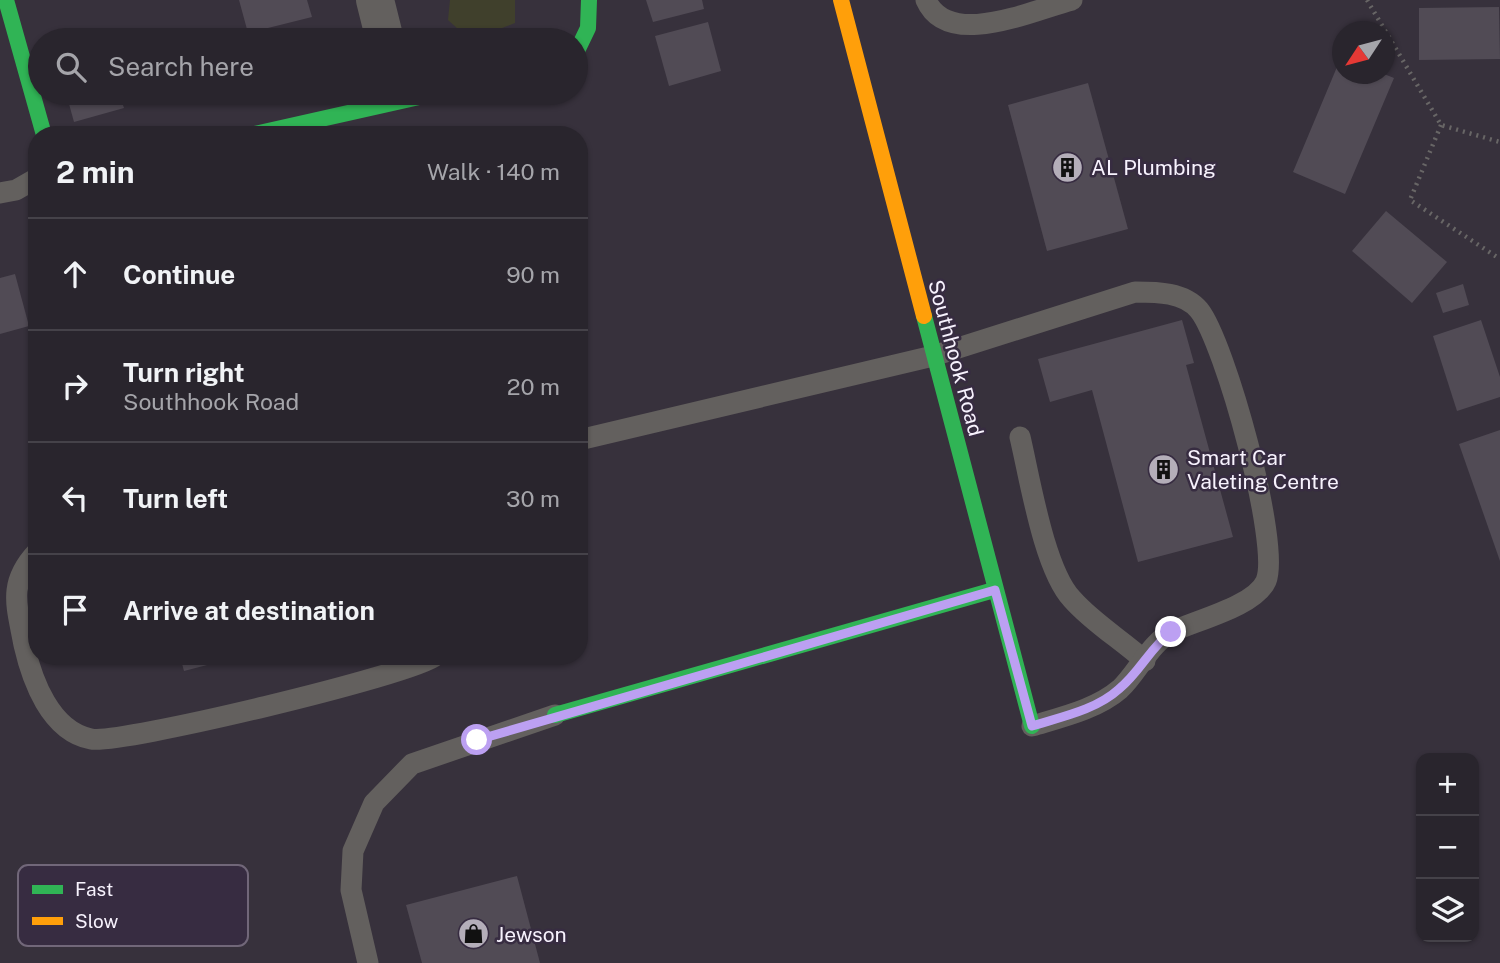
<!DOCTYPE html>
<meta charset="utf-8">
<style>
:root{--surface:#29252d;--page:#312d35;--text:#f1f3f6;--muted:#a5a5aa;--line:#454249}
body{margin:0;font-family:"Public Sans",sans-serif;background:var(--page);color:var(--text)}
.controls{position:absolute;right:21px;bottom:21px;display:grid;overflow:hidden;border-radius:14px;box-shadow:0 2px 5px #0004}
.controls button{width:63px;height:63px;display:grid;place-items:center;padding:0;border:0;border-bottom:2px solid var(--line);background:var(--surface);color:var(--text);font:35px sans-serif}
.compass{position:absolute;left:1332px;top:21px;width:63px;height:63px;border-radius:50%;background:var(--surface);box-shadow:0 2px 5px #0004;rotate:234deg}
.stop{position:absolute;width:21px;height:21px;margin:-16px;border:5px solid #bca0f2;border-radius:50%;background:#fff}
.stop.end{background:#bca0f2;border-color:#fff;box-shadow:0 2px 7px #0008}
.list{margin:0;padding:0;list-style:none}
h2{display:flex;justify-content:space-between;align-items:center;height:91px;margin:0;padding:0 28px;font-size:30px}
h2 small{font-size:23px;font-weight:400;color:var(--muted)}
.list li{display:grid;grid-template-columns:46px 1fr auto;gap:21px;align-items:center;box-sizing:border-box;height:112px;padding:0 28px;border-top:2px solid var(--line)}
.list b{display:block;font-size:26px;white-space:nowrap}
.list p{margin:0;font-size:23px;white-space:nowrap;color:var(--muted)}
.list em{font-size:23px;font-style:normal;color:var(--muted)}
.icon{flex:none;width:38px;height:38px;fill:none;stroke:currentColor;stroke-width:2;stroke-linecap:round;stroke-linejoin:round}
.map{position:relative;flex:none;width:1500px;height:963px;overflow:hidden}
.search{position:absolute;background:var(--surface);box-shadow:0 2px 5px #0004;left:28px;top:28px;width:560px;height:77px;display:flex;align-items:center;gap:18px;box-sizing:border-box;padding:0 24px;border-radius:38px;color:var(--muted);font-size:26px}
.panel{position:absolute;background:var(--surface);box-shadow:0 2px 5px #0004;left:28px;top:126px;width:560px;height:539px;border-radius:28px}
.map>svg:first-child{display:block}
.green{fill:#40402c}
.building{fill:#514b55}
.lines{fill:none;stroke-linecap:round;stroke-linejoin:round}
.path{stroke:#686666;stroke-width:4.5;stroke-dasharray:2 5;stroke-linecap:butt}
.lane{stroke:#63605e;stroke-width:21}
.street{stroke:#63605e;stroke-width:38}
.fast{stroke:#30b455;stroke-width:16}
.slow{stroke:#ff9f0a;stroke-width:16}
.route{stroke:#bca0f2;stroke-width:9}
.labels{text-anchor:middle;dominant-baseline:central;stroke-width:5;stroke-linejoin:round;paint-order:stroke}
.poi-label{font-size:21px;fill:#f7f2fd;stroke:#372c41;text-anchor:start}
.street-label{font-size:21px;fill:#f7f2fd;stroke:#372c41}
.key{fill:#372c41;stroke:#716779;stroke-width:2}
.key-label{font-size:19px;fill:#f7f2fd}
</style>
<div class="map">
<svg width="1500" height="963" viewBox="0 0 1500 963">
<rect width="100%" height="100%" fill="#37313c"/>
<polygon class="green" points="450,0 515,0 515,23 470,40 448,20"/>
<g class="building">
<polygon points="239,0 307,0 312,17 248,33"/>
<polygon points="646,0 702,0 704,9 653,22"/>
<polygon points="1499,7 1500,59 1419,60 1419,8"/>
<polygon points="708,22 721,71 669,86 655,36"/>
<polygon points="1342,55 1342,74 1384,74 1394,78 1345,194 1293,172"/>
<polygon points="1088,83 1128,229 1047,251 1008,105"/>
<polygon points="66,93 119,93 124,108 74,122"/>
<polygon points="142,93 188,93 188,94 145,104"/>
<polygon points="261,93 305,93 305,94 263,103"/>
<polygon points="1386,211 1447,262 1412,303 1352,251"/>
<polygon points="15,274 29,326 0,334 0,278"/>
<polygon points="1463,284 1469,305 1443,313 1436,293"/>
<polygon points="1182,320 1194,363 1186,365 1233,537 1138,562 1092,390 1050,402 1038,359"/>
<polygon points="1481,320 1500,377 1500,397 1457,411 1433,336"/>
<polygon points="1500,430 1500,561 1459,444"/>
<polygon points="180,656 238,656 238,657 184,671"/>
<polygon points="517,876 540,963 422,963 406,905"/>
</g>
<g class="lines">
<g class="path">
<polyline points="1367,0 1441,125 1500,142"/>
<polyline points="1441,125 1410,200 1500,259"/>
</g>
<g class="lane">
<path d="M926 0C948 50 1033 10 1072 0"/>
<polyline points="0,193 16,190 37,178"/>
<path d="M1020 437C1030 479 1044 569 1072 599 1093 623 1122 640 1145 661"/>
<path d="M579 440 933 356 1135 292C1157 292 1184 292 1199 310 1225 342 1281 545 1266 581 1255 606 1197 620 1174 631 1150 642 1139 671 1120 689 1097 709 1062 717 1032 726"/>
<path d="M37 552C7 584 17 606 24 645 32 680 50 731 91 739 119 745 414 674 435 656"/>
<polyline points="368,963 351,890 353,851 374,803 412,764 555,715"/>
</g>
<polyline class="street" points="375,0 385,40"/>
<g class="fast">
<polyline points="6,0 44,135"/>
<polyline points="576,53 588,28 589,0"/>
<polyline points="250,135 437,93"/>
<polyline points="924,316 1032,726"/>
<polyline points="555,715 994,590"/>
</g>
<polyline class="slow" points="841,0 924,316"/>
</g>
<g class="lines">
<path class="route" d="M477 740 995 590 1032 726C1061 717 1096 710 1119 689 1140 672 1150 648 1171 632"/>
</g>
<defs>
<symbol id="building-disc" viewBox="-11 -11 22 22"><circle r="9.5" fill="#b4aeb9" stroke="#372c41"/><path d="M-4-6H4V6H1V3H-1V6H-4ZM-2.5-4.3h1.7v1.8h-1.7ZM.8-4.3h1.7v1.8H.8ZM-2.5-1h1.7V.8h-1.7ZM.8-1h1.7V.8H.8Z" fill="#111"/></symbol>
<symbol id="shop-disc" viewBox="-11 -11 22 22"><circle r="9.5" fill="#b4aeb9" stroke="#372c41"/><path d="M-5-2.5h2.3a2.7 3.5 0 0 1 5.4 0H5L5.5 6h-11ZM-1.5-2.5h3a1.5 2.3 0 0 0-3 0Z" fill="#111"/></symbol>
</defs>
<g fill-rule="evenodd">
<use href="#building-disc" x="1050" y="150" width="35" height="35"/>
<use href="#building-disc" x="1146" y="452" width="35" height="35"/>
<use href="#shop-disc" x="456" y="916" width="35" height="35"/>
</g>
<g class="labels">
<g class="poi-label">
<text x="1091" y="167">AL Plumbing</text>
<text x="1187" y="457">Smart Car<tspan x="1187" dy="24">Valeting Centre</tspan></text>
<text x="496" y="934">Jewson</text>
</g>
<g class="street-label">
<text transform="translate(956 358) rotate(75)">Southhook Road</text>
</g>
</g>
<rect x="18" y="865" width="230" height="81" rx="10" class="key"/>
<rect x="32" y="885" width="31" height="9" fill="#30b455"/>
<rect x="32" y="917" width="31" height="8" fill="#ff9f0a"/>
<g class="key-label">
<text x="75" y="896">Fast</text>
<text x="75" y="928">Slow</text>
</g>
</svg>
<div class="controls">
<button>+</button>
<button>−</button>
<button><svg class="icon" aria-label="layers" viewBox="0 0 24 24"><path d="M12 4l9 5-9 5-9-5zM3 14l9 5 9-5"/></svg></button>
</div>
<svg class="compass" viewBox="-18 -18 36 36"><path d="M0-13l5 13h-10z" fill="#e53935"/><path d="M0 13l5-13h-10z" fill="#a5a5aa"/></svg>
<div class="stop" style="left:477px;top:740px"></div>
<div class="stop end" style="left:1171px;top:632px"></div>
<div class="search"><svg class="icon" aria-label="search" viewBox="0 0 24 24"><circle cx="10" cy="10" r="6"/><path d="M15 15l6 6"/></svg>Search here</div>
<section class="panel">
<h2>2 min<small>Walk · 140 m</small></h2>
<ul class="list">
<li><svg class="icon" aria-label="ahead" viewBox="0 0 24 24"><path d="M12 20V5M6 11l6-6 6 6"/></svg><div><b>Continue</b></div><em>90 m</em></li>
<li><svg class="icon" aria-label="right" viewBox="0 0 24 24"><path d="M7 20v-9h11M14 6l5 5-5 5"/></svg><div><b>Turn right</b><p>Southhook Road</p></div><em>20 m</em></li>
<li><svg class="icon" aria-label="left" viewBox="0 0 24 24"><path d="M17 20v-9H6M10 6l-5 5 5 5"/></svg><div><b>Turn left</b></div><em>30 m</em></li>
<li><svg class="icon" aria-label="arrive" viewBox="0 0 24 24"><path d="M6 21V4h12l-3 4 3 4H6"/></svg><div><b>Arrive at destination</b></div></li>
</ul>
</section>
</div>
